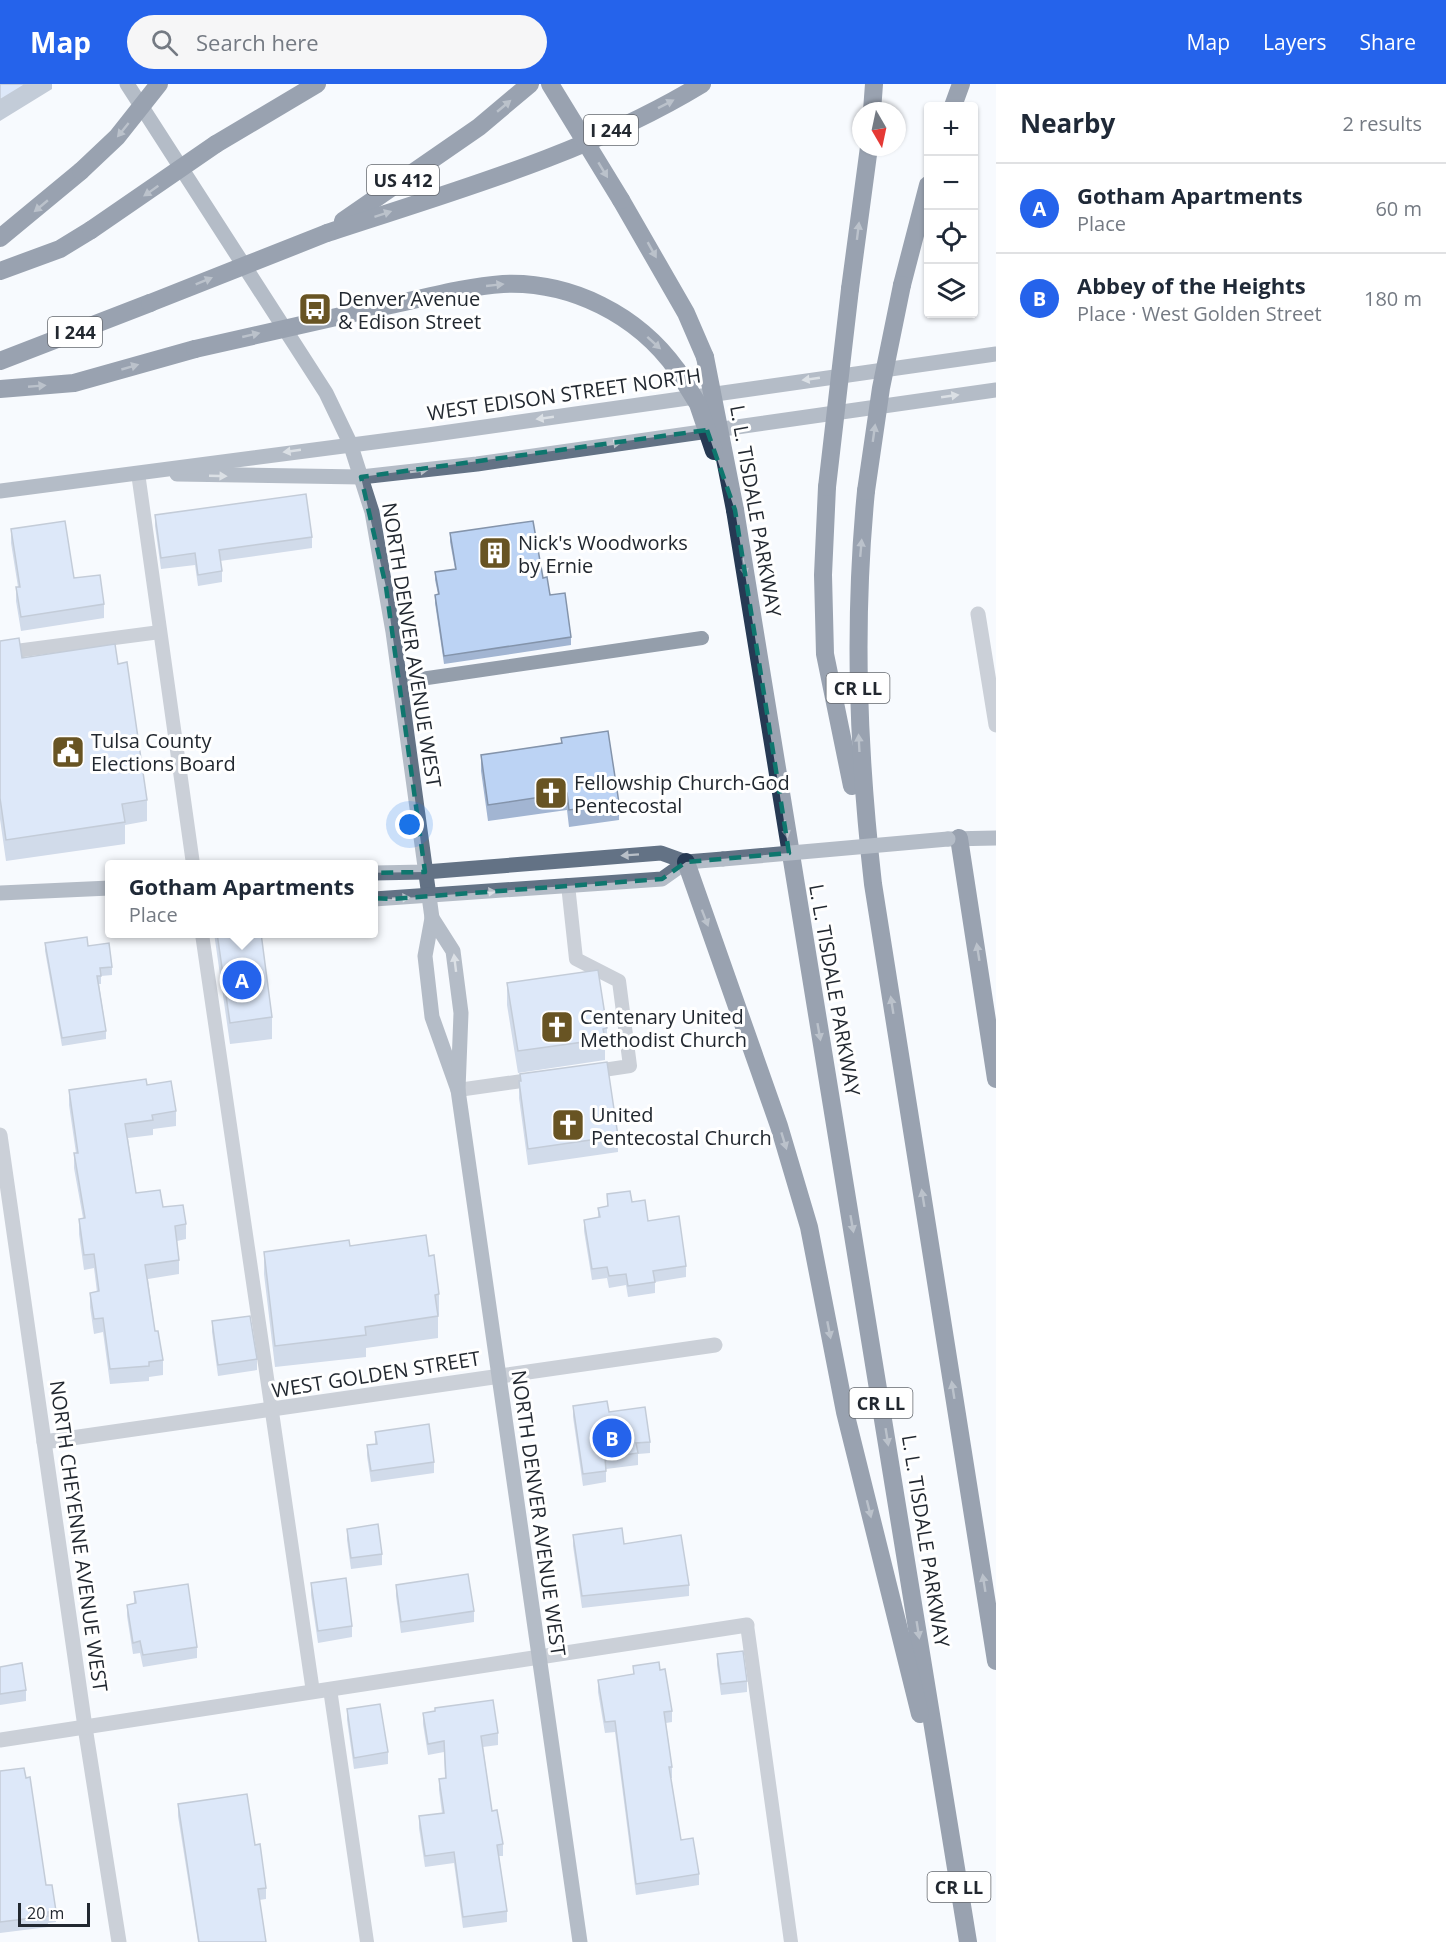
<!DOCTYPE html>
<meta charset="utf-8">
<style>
:root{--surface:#fff;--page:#f6f6f7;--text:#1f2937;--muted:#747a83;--line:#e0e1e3;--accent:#2563eb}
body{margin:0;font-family:"Open Sans",sans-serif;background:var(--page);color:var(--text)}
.controls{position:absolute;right:18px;top:18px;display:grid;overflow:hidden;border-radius:6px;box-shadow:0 2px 4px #0004}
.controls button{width:54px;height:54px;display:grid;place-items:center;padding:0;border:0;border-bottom:2px solid var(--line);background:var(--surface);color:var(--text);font:30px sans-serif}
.compass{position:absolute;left:852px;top:18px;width:54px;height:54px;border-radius:50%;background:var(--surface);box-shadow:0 2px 4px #0004;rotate:171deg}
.scale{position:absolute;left:18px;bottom:15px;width:72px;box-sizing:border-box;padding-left:6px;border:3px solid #222830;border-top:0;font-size:16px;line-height:21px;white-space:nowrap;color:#222830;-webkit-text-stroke:4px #fff;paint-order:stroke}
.you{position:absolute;left:410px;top:741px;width:21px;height:21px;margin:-15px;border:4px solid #fff;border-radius:50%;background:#1a73e8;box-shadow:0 0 0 9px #1a73e833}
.badge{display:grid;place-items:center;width:39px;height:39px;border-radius:50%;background:var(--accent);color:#fff;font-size:20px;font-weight:700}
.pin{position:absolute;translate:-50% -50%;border:3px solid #fff;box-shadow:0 2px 6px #0006}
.popup{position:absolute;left:105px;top:776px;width:273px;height:78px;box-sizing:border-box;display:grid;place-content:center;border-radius:6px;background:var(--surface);filter:drop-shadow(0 2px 4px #0005);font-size:20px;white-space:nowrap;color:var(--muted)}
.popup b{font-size:22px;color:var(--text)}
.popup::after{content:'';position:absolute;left:50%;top:100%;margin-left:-12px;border:12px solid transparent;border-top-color:var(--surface)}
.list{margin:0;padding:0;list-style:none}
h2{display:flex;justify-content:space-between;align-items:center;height:78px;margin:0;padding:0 24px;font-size:26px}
h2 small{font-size:20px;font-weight:400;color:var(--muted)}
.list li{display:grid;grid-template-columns:39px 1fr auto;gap:18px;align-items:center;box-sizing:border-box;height:90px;padding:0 24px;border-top:2px solid var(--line)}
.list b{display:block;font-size:22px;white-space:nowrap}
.list p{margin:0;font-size:20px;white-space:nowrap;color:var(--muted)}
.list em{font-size:20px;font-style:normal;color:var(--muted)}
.icon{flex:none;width:33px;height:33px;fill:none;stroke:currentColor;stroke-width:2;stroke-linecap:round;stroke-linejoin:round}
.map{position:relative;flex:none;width:996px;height:1858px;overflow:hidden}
header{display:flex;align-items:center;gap:36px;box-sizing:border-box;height:84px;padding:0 30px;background:var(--accent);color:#fff}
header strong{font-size:28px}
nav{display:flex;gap:33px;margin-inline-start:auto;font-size:21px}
.search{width:420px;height:54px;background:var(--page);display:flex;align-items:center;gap:15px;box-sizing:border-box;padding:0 21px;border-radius:33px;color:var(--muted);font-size:22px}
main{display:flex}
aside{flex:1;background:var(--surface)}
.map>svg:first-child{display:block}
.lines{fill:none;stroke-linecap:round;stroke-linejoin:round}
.lane{stroke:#949eab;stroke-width:14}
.street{stroke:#949eab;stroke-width:15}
.secondary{stroke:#637285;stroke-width:15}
.highway{stroke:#263953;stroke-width:18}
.secondary-bridge{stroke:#637285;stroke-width:15}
.highway-bridge{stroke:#263953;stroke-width:18}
.wall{fill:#a2b5d2}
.shaded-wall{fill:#8494ab}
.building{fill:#bcd3f4;stroke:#8494ab;stroke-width:1.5}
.oneway{fill:#727e8f}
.oneway2{fill:#b9c0c8}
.marked{fill:none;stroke:#0f766e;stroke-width:4.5;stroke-dasharray:12 8;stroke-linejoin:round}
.labels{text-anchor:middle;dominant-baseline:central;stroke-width:6;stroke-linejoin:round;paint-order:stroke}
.shield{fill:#fff;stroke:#64686e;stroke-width:1.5}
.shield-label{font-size:18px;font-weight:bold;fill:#222830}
.poi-label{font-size:20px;fill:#222830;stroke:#fff;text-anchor:start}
.street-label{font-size:20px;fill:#222830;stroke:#fff}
</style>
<header>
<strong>Map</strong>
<div class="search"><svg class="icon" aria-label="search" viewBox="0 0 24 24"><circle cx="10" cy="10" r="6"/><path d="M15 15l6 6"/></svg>Search here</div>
<nav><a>Map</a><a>Layers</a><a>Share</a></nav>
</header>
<main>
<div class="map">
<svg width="996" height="1858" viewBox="0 0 996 1858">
<rect width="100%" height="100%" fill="#f7fafe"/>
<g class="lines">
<g class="lane">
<polyline points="138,389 193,780"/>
<polyline points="0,569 160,548"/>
<polyline points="400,598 702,554"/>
<polyline points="568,801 576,875 619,897 630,982 590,988"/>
<polyline points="202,850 313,1608"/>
<polyline points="458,1006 536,995"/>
<polyline points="747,1541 791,1858"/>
<polyline points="330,1605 367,1858"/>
</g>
<g class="street">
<polyline points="978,530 996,641"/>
<polyline points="0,1051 85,1643 119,1858"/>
<polyline points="44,1358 715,1261"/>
<polyline points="0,1656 747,1541"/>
</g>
<g class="secondary">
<polyline points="127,0 326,309 350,359 372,428 393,548 432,834 425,872 432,933 458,1006"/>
<polyline points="177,390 361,393 477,380 996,306"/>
<polyline points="0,407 428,351 996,270"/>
<polyline points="948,755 996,754"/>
<polyline points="374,789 425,788 661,769 686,778 723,775"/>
<polyline points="0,809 110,804"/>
<polyline points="374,815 662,795 686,778"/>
<polyline points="432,834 453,867 461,929 458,1006 580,1858"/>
</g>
<g class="highway">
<polyline points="953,22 961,0"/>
<polyline points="872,27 874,0"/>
<polyline points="216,60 317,0"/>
<polyline points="621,116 686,229 705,273"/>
<polyline points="343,137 479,43 530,0"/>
<path d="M327 149C454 107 587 70 702 0"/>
<polyline points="0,154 81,87"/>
<polyline points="0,187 60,165 91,146"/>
<polyline points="902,201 928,101"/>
<polyline points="850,205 869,63"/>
<path d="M376 224C418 216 461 203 503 200 571 197 638 231 677 286"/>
<polyline points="0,277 150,219"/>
<polyline points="0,305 74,299 195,265"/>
<polyline points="827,403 823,491 825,570 852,702"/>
<path d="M866 407C853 541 858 667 873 800L996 1577"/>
<polyline points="735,426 968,1858"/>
<polyline points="959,754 996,995"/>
<polyline points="686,778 779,1042 809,1143 845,1328 920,1630"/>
</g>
<polyline class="secondary-bridge" points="723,775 948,755"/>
<g class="highway-bridge">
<polyline points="550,0 621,116"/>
<polyline points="81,87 117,53 159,0"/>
<polyline points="91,146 216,60"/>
<polyline points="150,219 327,149"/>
<polyline points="195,265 376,224"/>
<polyline points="705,273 735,426"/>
<polyline points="677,286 698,320 714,367"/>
<polyline points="827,403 850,205"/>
<polyline points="866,407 881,304 902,201"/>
</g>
</g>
<g class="wall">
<polygon points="155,431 312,453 312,464 220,477 222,487 222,498 198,502 195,481 161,485 155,442"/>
<polygon points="11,445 74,494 104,520 104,534 21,547 16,517 16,503 18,503 11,459"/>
<polygon points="450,449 543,494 571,553 571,561 444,580 435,519 435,511 438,510 435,496 435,488 455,485 450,458"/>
<polygon points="0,557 22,574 118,580 147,716 147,737 125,741 125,760 6,777 0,735"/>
<polygon points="561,654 619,719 619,736 569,743 567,726 488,737 481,687 481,671 561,659"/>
<polygon points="214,849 261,849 272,933 272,955 230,960"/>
<polygon points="45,859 88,862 112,883 112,891 101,892 101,900 99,900 106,947 106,955 62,962 45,867"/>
<polygon points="507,899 607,944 607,966 605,966 605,976 518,989 507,921"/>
<polygon points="520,990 618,1052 618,1068 528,1081 519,1014 519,997 520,997"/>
<polygon points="147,1001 176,1027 176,1042 153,1045 153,1051 128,1054 136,1109 163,1123 186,1140 186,1155 177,1157 179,1176 179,1190 148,1195 155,1247 163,1276 163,1291 149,1293 149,1297 110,1300 103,1248 94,1250 90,1223 90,1209 97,1208 94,1184 84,1186 79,1150 79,1135 83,1134 74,1084 74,1069 76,1069 69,1021 69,1006"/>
<polygon points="607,1110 632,1118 686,1182 686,1193 655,1198 655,1209 628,1213 626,1201 609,1204 607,1194 592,1196 584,1147 584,1136 598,1133 598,1124 607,1122"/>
<polygon points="350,1162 429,1172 439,1210 439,1231 438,1232 438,1254 366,1264 366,1273 275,1283 264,1190 264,1168"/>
<polygon points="212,1237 257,1275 257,1286 218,1292 212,1248"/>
<polygon points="573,1322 609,1328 650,1358 650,1369 638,1370 638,1381 606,1385 606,1398 583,1402 573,1333"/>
<polygon points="375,1348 434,1378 434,1389 371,1398 367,1372 367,1361 375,1360"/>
<polygon points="347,1445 382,1470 382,1481 351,1485 347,1456"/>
<polygon points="573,1451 624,1460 689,1501 689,1512 582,1524 573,1462"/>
<polygon points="311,1499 352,1542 352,1553 318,1559 311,1511"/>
<polygon points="396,1501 474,1527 474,1538 401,1549 396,1512"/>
<polygon points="134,1508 197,1563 197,1574 143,1583 140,1569 133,1570 127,1532 127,1521 134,1520"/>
<polygon points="717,1570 747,1597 747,1608 721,1611 717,1581"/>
<polygon points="633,1582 660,1586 672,1627 672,1638 666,1639 672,1683 672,1694 671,1694 681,1756 699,1790 699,1801 636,1811 615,1648 605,1649 598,1608 598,1596 633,1590"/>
<polygon points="0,1583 26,1606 26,1617 0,1621"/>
<polygon points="347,1625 388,1668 388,1680 354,1685 347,1636"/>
<polygon points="423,1629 498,1649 498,1661 483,1663 492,1727 503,1760 503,1772 499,1772 507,1827 507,1838 463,1844 454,1779 425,1783 419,1744 419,1732 442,1729 439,1706 439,1695 445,1694 444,1668 428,1671 423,1640"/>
<polygon points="0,1687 46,1801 56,1827 56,1838 48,1839 48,1843 0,1849"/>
<polygon points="178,1720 255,1761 266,1804 266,1815 259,1816 266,1858 198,1858 178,1732"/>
</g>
<polygon class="shaded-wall" points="26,0 52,0 52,5 0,37 0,16"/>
<g class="building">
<polygon points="0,0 26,0 0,16"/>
<polygon points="306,410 312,453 219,466 222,487 198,491 195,469 161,474 155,431"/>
<polygon points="65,437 74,494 100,491 104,520 21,533 16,503 20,503 11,445"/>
<polygon points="533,437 543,494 547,493 550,511 565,509 571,553 444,572 435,511 439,510 435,488 456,485 450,449"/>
<polygon points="19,554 22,574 115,560 118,580 127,578 147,716 122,720 125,738 6,756 0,714 0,557"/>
<polygon points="608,647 619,719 569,726 567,709 488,721 481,671 562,659 561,654"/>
<polygon points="217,849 261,849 272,933 230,939"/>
<polygon points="87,853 88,862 109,859 112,883 100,884 101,892 97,892 106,947 62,954 45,859"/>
<polygon points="598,886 607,944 603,945 605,955 518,967 507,899"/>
<polygon points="607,978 618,1052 528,1065 519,997 521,997 520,990"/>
<polygon points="146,995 147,1001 171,997 176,1027 152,1031 153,1036 125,1040 136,1109 160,1106 163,1123 183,1121 186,1140 175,1142 179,1176 145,1181 155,1247 158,1247 163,1276 149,1278 149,1282 110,1285 103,1234 94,1235 90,1209 99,1207 94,1170 84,1171 79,1135 85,1134 74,1069 78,1069 69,1006"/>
<polygon points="630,1107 632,1118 645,1116 648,1137 679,1132 686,1182 653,1187 655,1198 628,1202 626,1190 609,1192 607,1183 592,1185 584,1136 600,1133 598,1124 608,1122 607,1110"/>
<polygon points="426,1151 429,1172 434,1171 439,1210 435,1211 438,1232 365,1243 366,1251 275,1262 264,1168 349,1156 350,1162"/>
<polygon points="250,1232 257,1275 218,1281 212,1237"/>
<polygon points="607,1317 609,1328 645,1323 650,1358 636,1359 638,1369 605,1374 606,1387 583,1390 573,1322"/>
<polygon points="429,1340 434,1378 371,1387 367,1361 377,1360 375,1348"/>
<polygon points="378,1440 382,1470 351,1474 347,1445"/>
<polygon points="622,1444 624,1460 681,1451 689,1501 582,1512 573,1451"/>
<polygon points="468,1490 474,1527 401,1538 396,1501"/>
<polygon points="346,1494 352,1542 318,1547 311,1499"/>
<polygon points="188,1500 197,1563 143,1571 140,1557 133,1559 127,1521 136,1519 134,1508"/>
<polygon points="743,1567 747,1597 721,1600 717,1570"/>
<polygon points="659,1578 660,1586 665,1585 672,1627 664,1628 672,1683 669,1683 681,1756 693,1754 699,1790 636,1800 615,1637 605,1638 598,1596 634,1590 633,1582"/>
<polygon points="22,1579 26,1606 0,1610 0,1583"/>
<polygon points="493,1616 498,1649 481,1652 492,1727 497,1726 503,1760 497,1761 507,1827 463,1833 454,1768 425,1772 419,1732 444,1729 439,1695 446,1694 444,1657 428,1660 423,1629 435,1627 435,1624"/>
<polygon points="380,1620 388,1668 354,1674 347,1625"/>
<polygon points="24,1684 26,1694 30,1693 46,1801 52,1801 56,1827 48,1828 48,1832 0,1838 0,1687"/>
<polygon points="247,1710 255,1761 260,1760 266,1804 258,1805 266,1858 199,1858 178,1720"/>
</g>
<defs><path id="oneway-solid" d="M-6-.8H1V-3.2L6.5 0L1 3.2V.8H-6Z" transform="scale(1.5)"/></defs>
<g class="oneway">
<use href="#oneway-solid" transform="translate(666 20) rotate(-27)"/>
<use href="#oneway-solid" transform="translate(504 22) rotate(-40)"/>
<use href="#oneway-solid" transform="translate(123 46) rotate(129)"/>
<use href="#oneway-solid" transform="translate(603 86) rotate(59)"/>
<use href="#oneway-solid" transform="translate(151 107) rotate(145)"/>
<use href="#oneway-solid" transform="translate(41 122) rotate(140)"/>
<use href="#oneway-solid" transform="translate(383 130) rotate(-18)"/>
<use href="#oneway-solid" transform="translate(858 147) rotate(-83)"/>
<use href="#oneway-solid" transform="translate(652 166) rotate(61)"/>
<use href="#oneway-solid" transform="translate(204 197) rotate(-22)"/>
<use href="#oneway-solid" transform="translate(495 201) rotate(-6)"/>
<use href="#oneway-solid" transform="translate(251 251) rotate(-13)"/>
<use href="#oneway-solid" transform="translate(654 259) rotate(42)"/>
<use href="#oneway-solid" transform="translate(130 283) rotate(-16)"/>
<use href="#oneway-solid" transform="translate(37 302) rotate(-5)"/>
<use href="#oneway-solid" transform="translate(874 349) rotate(-82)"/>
<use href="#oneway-solid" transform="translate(861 464) rotate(-85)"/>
<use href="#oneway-solid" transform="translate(744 483) rotate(81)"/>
<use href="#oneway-solid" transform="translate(859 659) rotate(-93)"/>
<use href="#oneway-solid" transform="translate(786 745) rotate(81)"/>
<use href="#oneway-solid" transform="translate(705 834) rotate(69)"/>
<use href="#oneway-solid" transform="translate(978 868) rotate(-99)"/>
<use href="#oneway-solid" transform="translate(892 921) rotate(-99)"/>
<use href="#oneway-solid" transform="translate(819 948) rotate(80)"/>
<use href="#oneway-solid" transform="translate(784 1057) rotate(73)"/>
<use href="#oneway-solid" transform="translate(923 1114) rotate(-99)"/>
<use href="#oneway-solid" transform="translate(852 1140) rotate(80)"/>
<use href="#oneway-solid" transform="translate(829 1246) rotate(79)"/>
<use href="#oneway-solid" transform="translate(953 1306) rotate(-99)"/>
<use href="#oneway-solid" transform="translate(887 1353) rotate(81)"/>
<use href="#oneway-solid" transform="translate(869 1425) rotate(76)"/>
<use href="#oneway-solid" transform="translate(984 1499) rotate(-99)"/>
<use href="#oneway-solid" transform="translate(918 1546) rotate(81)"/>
</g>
<g class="oneway2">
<use href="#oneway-solid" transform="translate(811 295) rotate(172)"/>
<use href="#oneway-solid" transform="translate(950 312) rotate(-8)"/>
<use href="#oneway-solid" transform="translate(545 334) rotate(172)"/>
<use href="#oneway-solid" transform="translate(612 360) rotate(-8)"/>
<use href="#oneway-solid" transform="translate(292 367) rotate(172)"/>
<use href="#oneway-solid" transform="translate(419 387) rotate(-7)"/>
<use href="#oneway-solid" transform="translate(218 392) rotate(2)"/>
<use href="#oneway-solid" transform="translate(630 771) rotate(176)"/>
<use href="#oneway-solid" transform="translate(487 808) rotate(-5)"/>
<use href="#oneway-solid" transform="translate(401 814) rotate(-4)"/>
<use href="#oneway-solid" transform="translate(455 879) rotate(-97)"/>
</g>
<path d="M0 0H996V1858H0ZM707 346 735 426 789 769 686 778 662 795 391 815 286 810 195 800 286 790 425 788 386 503 361 393Z" fill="#f7fafe" fill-opacity=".55" fill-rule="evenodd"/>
<path class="marked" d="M707 346 735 426 789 769 686 778 662 795 391 815 286 810 195 800 286 790 425 788 386 503 361 393Z"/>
<defs>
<symbol id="bus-square" viewBox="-11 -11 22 22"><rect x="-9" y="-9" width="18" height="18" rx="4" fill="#685423" stroke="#fff"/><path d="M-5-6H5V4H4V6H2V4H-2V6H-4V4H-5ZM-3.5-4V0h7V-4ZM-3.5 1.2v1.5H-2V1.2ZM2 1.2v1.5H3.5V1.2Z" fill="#fff"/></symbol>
<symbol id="building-square" viewBox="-11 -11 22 22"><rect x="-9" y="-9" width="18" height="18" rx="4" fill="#685423" stroke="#fff"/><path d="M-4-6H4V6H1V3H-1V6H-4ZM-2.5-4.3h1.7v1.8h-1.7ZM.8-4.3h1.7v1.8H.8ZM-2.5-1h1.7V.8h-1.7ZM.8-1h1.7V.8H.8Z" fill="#fff"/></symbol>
<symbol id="civic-square" viewBox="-11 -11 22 22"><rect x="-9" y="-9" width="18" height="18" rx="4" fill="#685423" stroke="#fff"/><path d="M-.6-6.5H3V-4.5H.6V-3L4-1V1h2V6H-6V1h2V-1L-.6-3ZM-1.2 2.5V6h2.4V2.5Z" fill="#fff"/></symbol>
<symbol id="church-square" viewBox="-11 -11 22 22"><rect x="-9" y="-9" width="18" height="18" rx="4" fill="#685423" stroke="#fff"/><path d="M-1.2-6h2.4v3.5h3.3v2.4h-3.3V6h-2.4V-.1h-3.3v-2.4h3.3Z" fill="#fff"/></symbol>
</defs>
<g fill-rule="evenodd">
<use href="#bus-square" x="296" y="206" width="38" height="38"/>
<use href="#building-square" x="476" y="450" width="38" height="38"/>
<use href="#civic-square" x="49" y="649" width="38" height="38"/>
<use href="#church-square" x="532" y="690" width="38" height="38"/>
<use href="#church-square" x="538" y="924" width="38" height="38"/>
<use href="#church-square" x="549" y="1022" width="38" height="38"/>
</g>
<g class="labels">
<g class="shield">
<rect x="584" y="31" width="54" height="30" rx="4.5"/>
<rect x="367" y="81" width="72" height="30" rx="4.5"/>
<rect x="48" y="233" width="54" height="30" rx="4.5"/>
<rect x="826.5" y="589" width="63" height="30" rx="4.5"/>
<rect x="849.5" y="1304" width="63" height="30" rx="4.5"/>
<rect x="927.5" y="1788" width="63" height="30" rx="4.5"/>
</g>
<g class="shield-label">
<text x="611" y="46">I 244</text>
<text x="403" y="96">US 412</text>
<text x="75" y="248">I 244</text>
<text x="858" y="604">CR LL</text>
<text x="881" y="1319">CR LL</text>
<text x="959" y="1803">CR LL</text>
</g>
<g class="poi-label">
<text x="338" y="214">Denver Avenue<tspan x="338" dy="23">&amp; Edison Street</tspan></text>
<text x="518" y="458">Nick's Woodworks<tspan x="518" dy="23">by Ernie</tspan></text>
<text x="91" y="656">Tulsa County<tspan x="91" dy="23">Elections Board</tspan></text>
<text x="574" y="698">Fellowship Church-God<tspan x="574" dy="23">Pentecostal</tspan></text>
<text x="580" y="932">Centenary United<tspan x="580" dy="23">Methodist Church</tspan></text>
<text x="591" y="1030">United<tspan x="591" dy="23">Pentecostal Church</tspan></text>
</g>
<g class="street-label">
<text transform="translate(564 310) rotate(-8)">WEST EDISON STREET NORTH</text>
<text transform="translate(756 427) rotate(80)">L. L. TISDALE PARKWAY</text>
<text transform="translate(412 561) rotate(81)">NORTH DENVER AVENUE WEST</text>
<text transform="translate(835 906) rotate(80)">L. L. TISDALE PARKWAY</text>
<text transform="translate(376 1290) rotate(-9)">WEST GOLDEN STREET</text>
<text transform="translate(539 1429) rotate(82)">NORTH DENVER AVENUE WEST</text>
<text transform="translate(79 1452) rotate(82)">NORTH CHEYENNE AVENUE WEST</text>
<text transform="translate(926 1457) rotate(81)">L. L. TISDALE PARKWAY</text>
</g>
</g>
</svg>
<div class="controls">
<button>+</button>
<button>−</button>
<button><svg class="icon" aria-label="locate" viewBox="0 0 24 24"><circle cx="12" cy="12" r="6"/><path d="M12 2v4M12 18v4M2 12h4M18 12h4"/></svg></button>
<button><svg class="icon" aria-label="layers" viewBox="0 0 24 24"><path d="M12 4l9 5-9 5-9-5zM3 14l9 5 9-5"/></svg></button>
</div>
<svg class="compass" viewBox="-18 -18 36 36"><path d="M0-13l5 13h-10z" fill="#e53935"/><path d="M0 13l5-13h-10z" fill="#747a83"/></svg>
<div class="scale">20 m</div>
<div class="you"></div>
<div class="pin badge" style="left:242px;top:896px">A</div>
<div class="popup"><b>Gotham Apartments</b>Place</div>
<div class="pin badge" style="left:612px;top:1354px">B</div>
</div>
<aside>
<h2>Nearby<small>2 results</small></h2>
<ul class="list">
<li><span class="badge">A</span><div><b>Gotham Apartments</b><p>Place</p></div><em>60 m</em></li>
<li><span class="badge">B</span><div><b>Abbey of the Heights</b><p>Place · West Golden Street</p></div><em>180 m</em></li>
</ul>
</aside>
</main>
